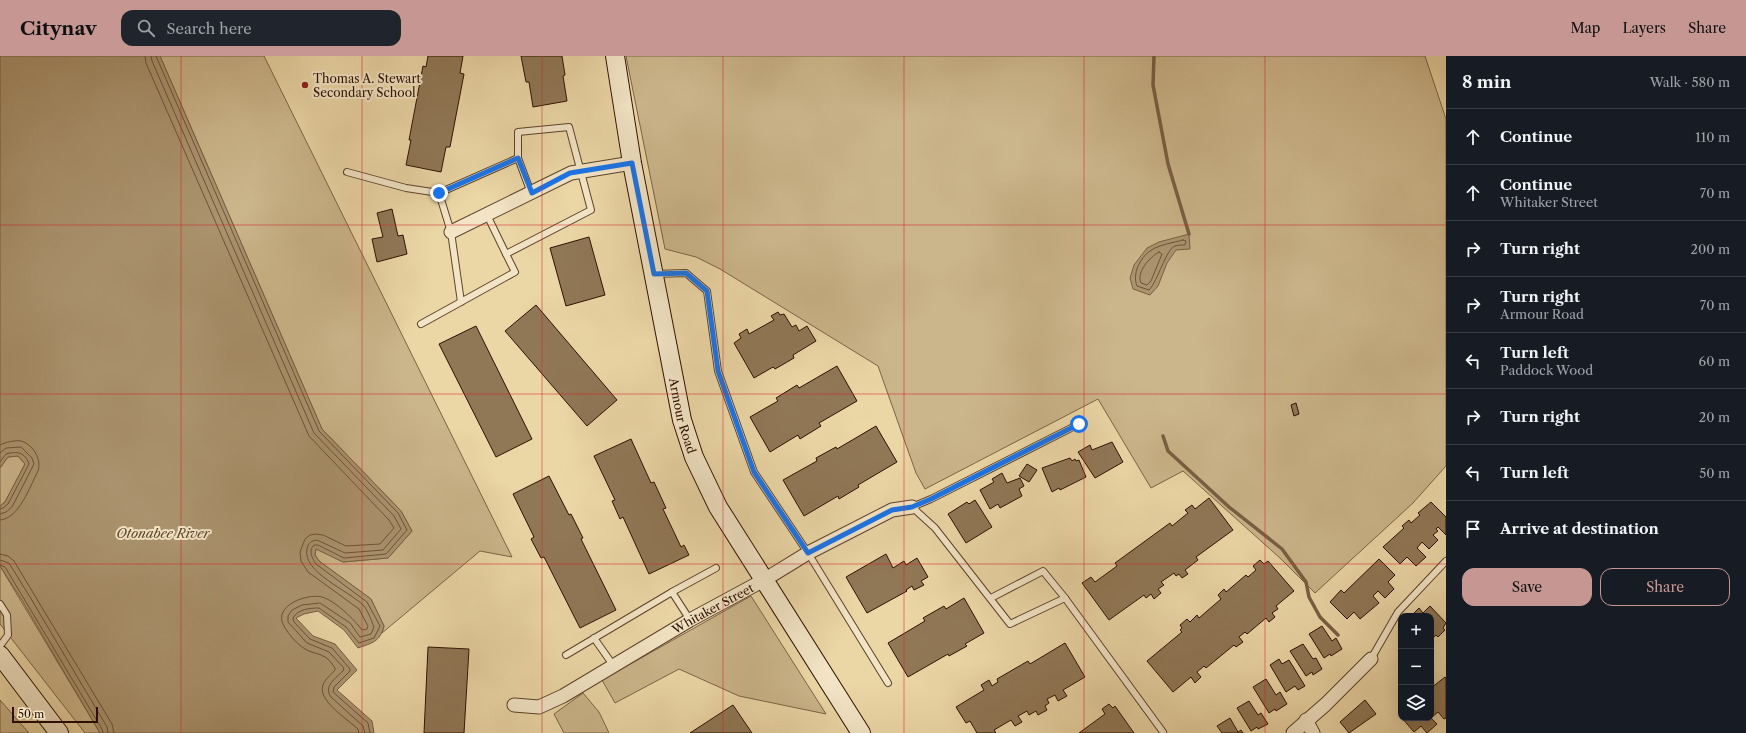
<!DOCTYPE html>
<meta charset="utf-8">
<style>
:root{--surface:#171b24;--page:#20242c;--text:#f1f3f6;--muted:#9ea1a6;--line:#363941;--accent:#c59692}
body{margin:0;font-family:"Libre Caslon Text",serif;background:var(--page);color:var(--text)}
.controls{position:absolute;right:12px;bottom:12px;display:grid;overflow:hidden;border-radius:8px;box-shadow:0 4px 16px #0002}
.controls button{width:36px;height:36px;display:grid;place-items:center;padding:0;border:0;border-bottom:1px solid var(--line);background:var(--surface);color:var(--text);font:20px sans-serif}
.scale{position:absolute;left:12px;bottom:10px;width:86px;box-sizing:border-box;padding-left:4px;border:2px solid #2d1100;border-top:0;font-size:11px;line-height:14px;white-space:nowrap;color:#2d1100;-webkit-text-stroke:3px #f2e4c5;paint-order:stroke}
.stop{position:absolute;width:12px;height:12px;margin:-9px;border:3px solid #1a73e8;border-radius:50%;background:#fff}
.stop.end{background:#1a73e8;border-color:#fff;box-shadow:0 1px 4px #0008}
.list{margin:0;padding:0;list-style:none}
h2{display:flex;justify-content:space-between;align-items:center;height:52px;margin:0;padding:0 16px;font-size:17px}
h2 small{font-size:13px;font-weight:400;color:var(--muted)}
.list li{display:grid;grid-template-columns:26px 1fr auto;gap:12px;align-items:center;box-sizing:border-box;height:56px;padding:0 16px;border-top:1px solid var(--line)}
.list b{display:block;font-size:15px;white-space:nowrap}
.list p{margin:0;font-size:13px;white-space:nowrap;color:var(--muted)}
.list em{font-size:13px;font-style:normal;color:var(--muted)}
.actions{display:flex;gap:8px;padding:12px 16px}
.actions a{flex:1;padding:9px 0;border:1px solid var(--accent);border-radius:12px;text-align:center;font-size:14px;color:var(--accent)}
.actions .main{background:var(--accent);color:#111}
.icon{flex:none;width:22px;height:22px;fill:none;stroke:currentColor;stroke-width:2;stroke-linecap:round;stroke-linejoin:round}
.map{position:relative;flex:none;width:1446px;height:677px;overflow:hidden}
header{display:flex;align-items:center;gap:24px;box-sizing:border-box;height:56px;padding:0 20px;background:var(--accent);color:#111}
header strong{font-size:19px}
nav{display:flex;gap:22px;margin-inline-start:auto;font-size:14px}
.search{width:280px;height:36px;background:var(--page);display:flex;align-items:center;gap:10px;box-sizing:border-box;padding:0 14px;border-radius:12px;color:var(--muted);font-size:15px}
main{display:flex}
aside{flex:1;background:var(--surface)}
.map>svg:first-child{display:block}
.green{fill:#cbb58a;stroke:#7c6345}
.water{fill:#aa936e;stroke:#785f42}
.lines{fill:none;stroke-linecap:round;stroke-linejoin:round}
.shore{stroke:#6c5237;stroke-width:1}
.stream{stroke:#785f42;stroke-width:3.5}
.building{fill:#907756;stroke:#2d1100}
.service-casing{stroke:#5c422a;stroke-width:8}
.minor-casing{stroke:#5c422a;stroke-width:15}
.secondary-casing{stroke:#2d1100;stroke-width:20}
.service{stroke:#f2e4c5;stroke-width:6}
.minor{stroke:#f2e4c5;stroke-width:13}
.secondary{stroke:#f2e4c5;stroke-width:18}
.route{stroke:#1a73e8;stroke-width:5}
.grid{fill:none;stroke:#d62828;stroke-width:1;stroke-opacity:0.55}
.poi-dot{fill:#8f2418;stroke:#f2e4c5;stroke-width:1.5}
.labels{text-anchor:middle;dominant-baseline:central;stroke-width:4;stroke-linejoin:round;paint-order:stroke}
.poi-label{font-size:12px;fill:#2d1100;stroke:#f2e4c5;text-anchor:start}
.street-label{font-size:12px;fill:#2d1100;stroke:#f2e4c5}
.water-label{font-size:13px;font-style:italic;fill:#5f452c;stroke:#f2e4c5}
</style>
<header>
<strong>Citynav</strong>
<div class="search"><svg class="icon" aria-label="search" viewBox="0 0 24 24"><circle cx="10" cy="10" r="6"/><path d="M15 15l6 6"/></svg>Search here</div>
<nav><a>Map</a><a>Layers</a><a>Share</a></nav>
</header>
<main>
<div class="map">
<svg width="1446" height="677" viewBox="0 0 1446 677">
<rect width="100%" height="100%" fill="#ebd6a6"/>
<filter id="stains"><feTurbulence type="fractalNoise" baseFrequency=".005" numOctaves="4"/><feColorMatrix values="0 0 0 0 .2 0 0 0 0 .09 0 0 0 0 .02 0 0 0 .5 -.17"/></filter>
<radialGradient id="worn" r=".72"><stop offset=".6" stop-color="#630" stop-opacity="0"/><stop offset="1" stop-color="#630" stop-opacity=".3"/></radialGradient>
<g class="green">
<polygon points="160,0 264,0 512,501 480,495 382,577 384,570 371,543 319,505 315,499 316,492 343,506 388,502 412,475 401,455 322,373"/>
<polygon points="626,0 1425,0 1446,63 1446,410 1413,447 1315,537 1281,503 1183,415 1151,432 1098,343 925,433 916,417 878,310 720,213 696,201 665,193"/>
<polygon points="18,400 25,408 5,446 0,450 0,412 8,401"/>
<polygon points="0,510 100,677 85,677 0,568"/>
<polygon points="751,540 826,658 739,640 679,613 615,647 602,624"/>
<polygon points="583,637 599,656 609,677 564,677 554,658"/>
<polygon points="0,644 29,677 0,677"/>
</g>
<g class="water">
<path d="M0 0H160L322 373 401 455 412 475 388 502 343 506 316 493 315 499 319 505 371 543 384 570C380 586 372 587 358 592L344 574 318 555 304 558 296 562 313 580 335 588 357 614 337 634 372 665 374 677H100L23 546 0 510V450L5 446 25 408 18 400 8 401 0 412Z"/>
<polygon points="1189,178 1190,193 1176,194 1167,207 1158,230 1150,239 1133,233 1130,222 1134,209 1147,192 1159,186"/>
</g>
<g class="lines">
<g class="shore">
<path d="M145 0 146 7 309 380 389 464 394 472 380 488 346 490 323 479 316 478 310 479 305 483 300 496 301 505 308 516 359 553 368 570 367 573 362 574C355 564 334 544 322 541 307 537 272 550 284 570 288 578 298 589 305 593 311 597 319 597 325 601 329 603 332 608 335 612V614C331 619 325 623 323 629 317 644 347 663 358 673L359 677"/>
<path d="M151 0 152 5 314 377 394 460 401 473 383 494 345 497 317 484C311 485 308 487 307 493 302 516 349 535 363 549 368 554 371 564 374 571L371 578 360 581 350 567 320 547 302 549 292 554 288 560V566L307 587 329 596 344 612 343 615C336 622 323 630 331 641L363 670 365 677"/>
<path d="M156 0 319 375 398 457 407 474 386 498 344 502 318 489H314C308 495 312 502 316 508L367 546 380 570 374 582 359 587 346 571 319 552C310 552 298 553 293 562L294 566 310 583 332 592 350 613V615L334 631 333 636 368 667 370 677"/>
<path d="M1183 184 1186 185 1185 189C1182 189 1178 189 1175 190 1166 193 1158 225 1149 234L1137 230C1132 218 1140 202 1150 195 1160 188 1173 187 1183 184Z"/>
<path d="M1159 196 1162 198 1151 225 1147 229 1141 227C1136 216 1150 201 1159 196Z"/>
<path d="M0 389C6 386 15 384 21 385 33 388 42 404 38 415 30 430 19 463 0 464"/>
<polyline points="0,397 6,392 21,391 32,402 34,408 12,451 6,456 0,458"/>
<path d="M0 406 6 398C17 395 25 396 29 408L8 448 3 452 0 453"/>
<polyline points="0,498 8,500 14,505 112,668 114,677"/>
<polyline points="0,504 9,507 30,541 107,671 108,677"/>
<polyline points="0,509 5,511 102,673 103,677"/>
</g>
<g class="stream">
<polyline points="1154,0 1153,29 1168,108 1189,178"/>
<polyline points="1163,380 1168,395 1229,451 1282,493 1306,526 1309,541 1320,561 1338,579"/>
</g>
</g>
<g class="building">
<polygon points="428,0 463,0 460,17 464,18 450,91 446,91 441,116 406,109 411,84 409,84 423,10 426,11"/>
<polygon points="521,0 562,0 565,19 563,20 567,45 533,51 529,26 526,26"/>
<polygon points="392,153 398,180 403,179 407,198 377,206 372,183 383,181 377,157"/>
<polygon points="589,181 605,239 566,250 550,192"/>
<polygon points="536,249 617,344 587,370 505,275"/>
<polygon points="778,256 780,259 784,258 792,271 796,269 799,275 807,270 816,285 793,299 794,302 775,313 773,311 754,322 734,287 741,282 739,278 747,273 749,278 774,264 771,260"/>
<polygon points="476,270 532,383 496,401 439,288"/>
<polygon points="837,310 857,345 819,367 821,370 800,383 798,379 770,396 750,361 778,345 776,342 797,329 799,332"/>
<polygon points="1296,347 1299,358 1294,360 1291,349"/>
<polygon points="876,370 897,406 858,429 859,431 839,443 838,440 804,460 783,424 817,405 816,402 836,391 837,393"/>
<polygon points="631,383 651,427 654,426 666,452 663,453 681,491 684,489 689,499 649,518 623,461 620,463 612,445 615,444 594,400"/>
<polygon points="1112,386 1123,406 1095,422 1078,396 1090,389 1092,394"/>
<polygon points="1070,402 1072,405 1075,403 1076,405 1079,404 1086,421 1060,434 1059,432 1052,436 1042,412"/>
<polygon points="1027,408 1037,414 1029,426 1019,420"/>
<polygon points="1002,417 1007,427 1020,422 1024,430 1019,433 1022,440 1000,452 998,448 990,453 980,434 994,426 992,423"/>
<polygon points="549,420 569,459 571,458 583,482 581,483 616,554 580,572 544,501 541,502 531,483 534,481 513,438"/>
<polygon points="1209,442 1233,474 1196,501 1198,504 1185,514 1188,518 1182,522 1179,518 1176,520 1174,517 1161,526 1164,529 1158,533 1161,537 1154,543 1151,538 1146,542 1144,539 1109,564 1082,527 1091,521 1095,526 1117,510 1115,507 1170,467 1172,470 1188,457 1185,454 1192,449 1195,453"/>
<polygon points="975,444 992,471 966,487 948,458 967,446 969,448"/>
<polygon points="1431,446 1446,461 1446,479 1438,471 1436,473 1438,475 1433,479 1438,484 1429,493 1422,486 1417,492 1426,501 1416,510 1407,501 1400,508 1383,491 1404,472 1402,470 1409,464 1411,467 1420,459 1418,457"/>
<polygon points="886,498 893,512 904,505 906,509 917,502 928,521 921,525 924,529 914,534 912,530 906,534 907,535 867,557 846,521"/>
<polygon points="1379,503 1395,519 1388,526 1394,533 1385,542 1378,535 1373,540 1379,547 1360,563 1354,556 1347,563 1330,546 1341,534 1344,537"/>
<polygon points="1260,504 1264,508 1268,505 1294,535 1276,550 1278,553 1272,557 1275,561 1269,566 1266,562 1247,578 1245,576 1239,581 1243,586 1236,591 1234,589 1206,612 1204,610 1197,616 1201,621 1195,627 1191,621 1173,636 1147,605 1182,576 1180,574 1182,572 1180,569 1187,563 1190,566 1197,559 1199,562 1221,543 1218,539 1224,533 1226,536 1246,519 1248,521 1256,514 1253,510"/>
<polygon points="964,542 984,577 965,588 967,590 949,600 948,598 908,621 888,587 925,565 923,562 944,550 946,553"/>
<polygon points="1430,550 1446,567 1443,572 1445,574 1438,581 1436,579 1431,584 1431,560 1409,560 1410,558 1411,560 1419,552 1423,557"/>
<polygon points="1322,570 1332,585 1336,582 1342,593 1331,600 1330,598 1324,602 1309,578"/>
<polygon points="1065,587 1085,621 1063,634 1067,640 1058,645 1055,639 1047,643 1049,647 1045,650 1047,654 1038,659 1036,655 1029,659 1027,655 1018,660 1022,666 1015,670 1011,664 994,674 996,677 977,677 970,665 966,667 956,651 984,634 981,629 989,624 992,630 998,626 997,623 1028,605 1030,608"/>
<polygon points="1303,588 1313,603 1316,602 1322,613 1313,619 1312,616 1306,620 1290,595"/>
<polygon points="428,591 469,593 464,677 424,677"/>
<polygon points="1279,603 1282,608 1289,604 1305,630 1298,634 1295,630 1286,636 1270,609"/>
<polygon points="1445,621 1446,622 1446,662 1444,663 1438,656 1431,662 1437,668 1427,677 1421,670 1414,676 1402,662 1431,662 1431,632"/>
<polygon points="1266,623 1276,639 1280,636 1287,648 1276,655 1275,653 1269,657 1253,631"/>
<polygon points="1365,644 1376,658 1349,677 1340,666"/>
<polygon points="1249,645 1258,659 1261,657 1268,668 1258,673 1257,671 1251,675 1237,652"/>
<polygon points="1109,648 1113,652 1115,650 1134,677 1079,677 1105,658 1102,653"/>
<polygon points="733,649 752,677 690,677"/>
<polygon points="1230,662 1238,676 1241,674 1243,677 1222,677 1217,670"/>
</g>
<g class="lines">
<defs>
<g id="service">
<polyline points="518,102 531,137"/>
<polyline points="347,116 406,132 439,137 518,102 518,76 569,71 591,154 506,198 515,216 421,268"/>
<polyline points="439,137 451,176 461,246"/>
<polyline points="487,159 506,198"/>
<polyline points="655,218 686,217 707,235 718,315 754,416 808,497 888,627"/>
<polyline points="1079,368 931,443 912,451 935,472 1010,568 1065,542 1163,676"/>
<polyline points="672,536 690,564"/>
<polyline points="991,542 1043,515 1065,542"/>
<polyline points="0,548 7,559 8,579 0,590"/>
<polyline points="594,582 613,609"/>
<polyline points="566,599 672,536 716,512"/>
<polyline points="1371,603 1398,556 1446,505"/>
</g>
<g id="minor">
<polyline points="451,176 571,117 632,107"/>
<path id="s1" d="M514 649 539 651 563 640 690 564 764 524 808 497 892 454 912 451"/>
<polyline points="1306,664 1313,677"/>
<polyline points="1293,677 1326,648 1371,603"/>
</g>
<g id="secondary">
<path id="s2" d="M615 0 632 107 682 364 694 401 718 451 861 677"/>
<polyline points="0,599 59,677"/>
</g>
</defs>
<use href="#service" class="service-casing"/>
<use href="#minor" class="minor-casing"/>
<use href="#secondary" class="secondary-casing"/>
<use href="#service" class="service"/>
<use href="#minor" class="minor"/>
<use href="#secondary" class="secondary"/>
</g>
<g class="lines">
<polyline class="route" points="439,137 518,102 532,137 570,117 632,107 654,218 686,217 707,235 718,315 754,416 808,497 892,454 912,451 931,443 1079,368"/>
</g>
<path class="grid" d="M181 0V677M362 0V677M542 0V677M723 0V677M904 0V677M1084 0V677M1265 0V677M0 169H1446M0 338H1446M0 508H1446"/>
<circle class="poi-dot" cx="305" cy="29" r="4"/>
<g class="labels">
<g class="poi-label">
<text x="313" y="22">Thomas A. Stewart<tspan x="313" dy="14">Secondary School</tspan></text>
</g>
<g class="street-label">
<text stroke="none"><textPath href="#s2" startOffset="366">Armour Road</textPath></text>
<text stroke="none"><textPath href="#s1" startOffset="225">Whitaker Street</textPath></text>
</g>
<g class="water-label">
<text x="163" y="477">Otonabee River</text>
</g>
</g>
<rect width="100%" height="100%" filter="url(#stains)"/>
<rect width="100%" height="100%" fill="url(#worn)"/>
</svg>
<div class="controls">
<button>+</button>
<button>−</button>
<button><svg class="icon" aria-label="layers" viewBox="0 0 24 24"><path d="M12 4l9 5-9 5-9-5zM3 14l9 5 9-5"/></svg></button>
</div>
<div class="scale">50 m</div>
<div class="stop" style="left:1079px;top:368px"></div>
<div class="stop end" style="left:439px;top:137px"></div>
</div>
<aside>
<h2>8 min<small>Walk · 580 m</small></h2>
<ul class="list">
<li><svg class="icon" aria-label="ahead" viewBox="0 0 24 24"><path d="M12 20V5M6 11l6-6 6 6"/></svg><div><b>Continue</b></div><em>110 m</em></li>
<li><svg class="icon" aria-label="ahead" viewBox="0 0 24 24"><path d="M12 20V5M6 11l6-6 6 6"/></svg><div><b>Continue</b><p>Whitaker Street</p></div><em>70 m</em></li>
<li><svg class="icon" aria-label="right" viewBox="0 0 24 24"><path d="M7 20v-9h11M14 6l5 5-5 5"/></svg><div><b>Turn right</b></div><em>200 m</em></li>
<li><svg class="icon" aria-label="right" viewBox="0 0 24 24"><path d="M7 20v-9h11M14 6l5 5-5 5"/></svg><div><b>Turn right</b><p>Armour Road</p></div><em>70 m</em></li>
<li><svg class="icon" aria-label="left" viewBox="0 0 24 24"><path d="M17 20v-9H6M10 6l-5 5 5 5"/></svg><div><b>Turn left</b><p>Paddock Wood</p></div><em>60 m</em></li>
<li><svg class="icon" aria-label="right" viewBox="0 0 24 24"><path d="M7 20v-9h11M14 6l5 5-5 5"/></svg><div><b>Turn right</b></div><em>20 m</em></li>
<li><svg class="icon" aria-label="left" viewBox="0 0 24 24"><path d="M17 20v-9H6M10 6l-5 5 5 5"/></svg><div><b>Turn left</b></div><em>50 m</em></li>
<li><svg class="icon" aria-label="arrive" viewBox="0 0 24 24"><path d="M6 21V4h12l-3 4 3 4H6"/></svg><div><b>Arrive at destination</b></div></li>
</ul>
<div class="actions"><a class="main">Save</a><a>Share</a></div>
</aside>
</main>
